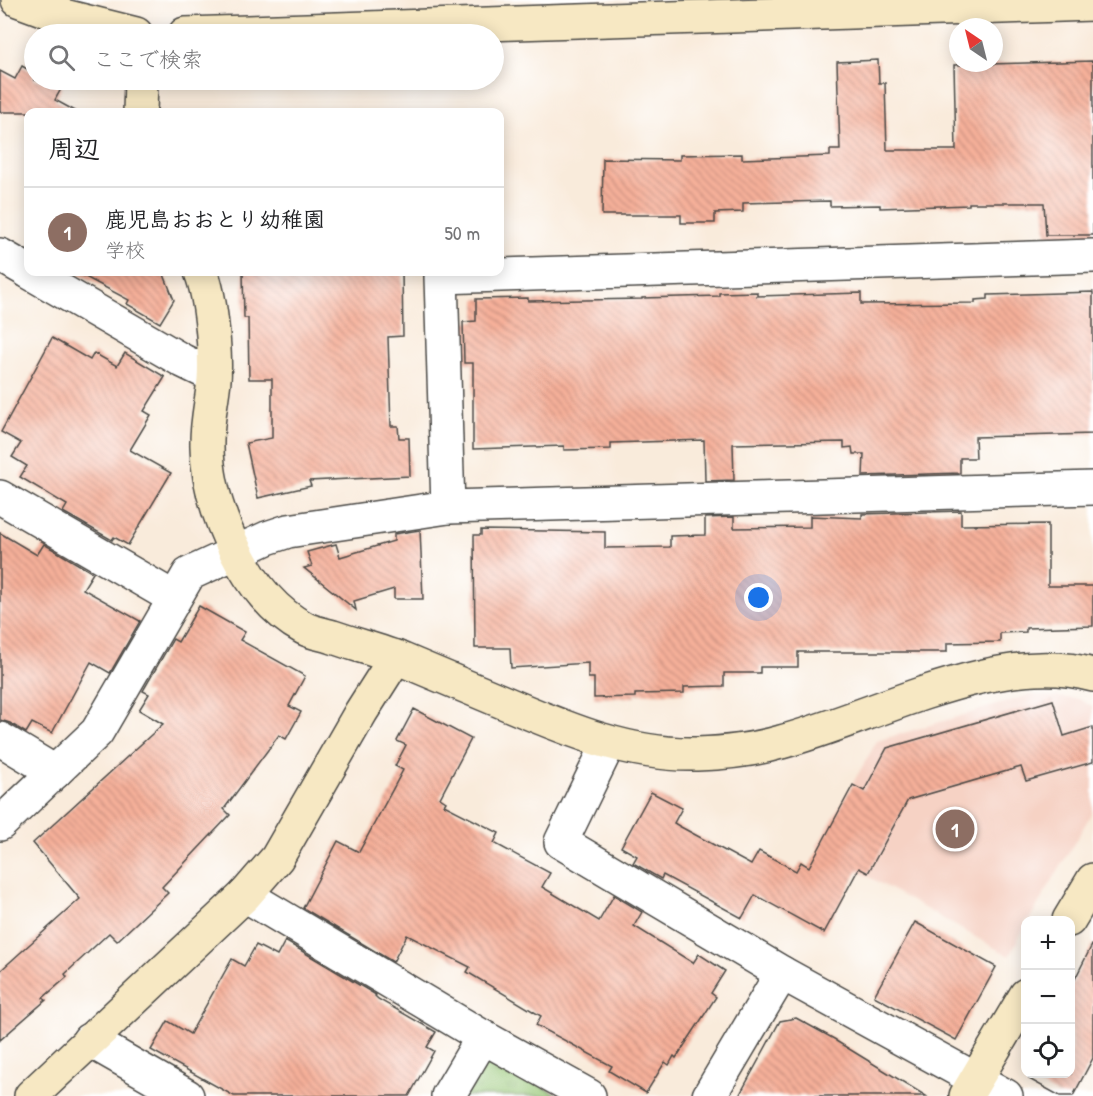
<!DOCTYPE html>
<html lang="ja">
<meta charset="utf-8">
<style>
:root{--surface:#fff;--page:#f2f2f2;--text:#202124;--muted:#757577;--line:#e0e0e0;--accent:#7c3aed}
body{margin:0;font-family:"Patrick Hand","Klee One",sans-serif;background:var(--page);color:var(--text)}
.controls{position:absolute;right:18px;bottom:18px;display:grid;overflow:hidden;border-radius:12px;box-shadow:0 3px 15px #0003}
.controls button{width:54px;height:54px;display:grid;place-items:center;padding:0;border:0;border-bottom:2px solid var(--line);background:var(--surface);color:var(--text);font:30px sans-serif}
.compass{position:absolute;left:949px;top:18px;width:54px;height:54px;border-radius:50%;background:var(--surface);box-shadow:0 3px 15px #0003;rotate:325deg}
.you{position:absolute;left:759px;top:598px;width:21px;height:21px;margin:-15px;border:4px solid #fff;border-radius:50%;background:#1a73e8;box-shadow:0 0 0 9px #1a73e833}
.badge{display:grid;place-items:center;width:39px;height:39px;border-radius:50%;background:var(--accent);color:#fff;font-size:20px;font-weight:700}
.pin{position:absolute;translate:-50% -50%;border:3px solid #fff;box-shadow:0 2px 6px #0006}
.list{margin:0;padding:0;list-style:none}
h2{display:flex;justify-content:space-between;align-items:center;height:78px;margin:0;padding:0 24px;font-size:26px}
h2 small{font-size:20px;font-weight:400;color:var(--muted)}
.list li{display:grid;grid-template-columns:39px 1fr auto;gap:18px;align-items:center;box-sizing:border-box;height:90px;padding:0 24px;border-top:2px solid var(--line)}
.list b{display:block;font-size:22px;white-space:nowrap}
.list p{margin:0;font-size:20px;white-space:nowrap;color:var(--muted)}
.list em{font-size:20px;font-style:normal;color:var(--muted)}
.icon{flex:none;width:33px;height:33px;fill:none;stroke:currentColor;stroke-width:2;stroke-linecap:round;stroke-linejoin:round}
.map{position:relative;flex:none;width:1093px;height:1096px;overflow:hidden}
.search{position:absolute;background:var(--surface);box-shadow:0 3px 15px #0003;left:24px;top:24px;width:480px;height:66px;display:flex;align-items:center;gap:15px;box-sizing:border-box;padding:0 21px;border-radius:33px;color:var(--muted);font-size:22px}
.panel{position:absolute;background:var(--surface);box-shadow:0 3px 15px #0003;left:24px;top:108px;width:480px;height:168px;border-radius:12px}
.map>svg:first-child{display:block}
.built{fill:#f6d2c4}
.park{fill:url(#park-tufts);stroke:#607850;stroke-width:1.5}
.building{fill:url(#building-back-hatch)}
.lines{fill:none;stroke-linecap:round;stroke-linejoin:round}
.street-casing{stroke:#4a4845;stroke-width:36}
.secondary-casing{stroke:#4a4845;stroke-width:36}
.street{stroke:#fff;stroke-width:33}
.secondary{stroke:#f7e8c3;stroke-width:33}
</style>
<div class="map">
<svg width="1093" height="1096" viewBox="0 0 1093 1096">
<defs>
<pattern id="park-tufts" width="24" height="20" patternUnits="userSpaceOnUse" patternTransform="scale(1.5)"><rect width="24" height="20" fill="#96c675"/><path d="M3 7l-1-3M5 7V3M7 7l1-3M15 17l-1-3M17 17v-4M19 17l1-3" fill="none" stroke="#81aa65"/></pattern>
<pattern id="building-back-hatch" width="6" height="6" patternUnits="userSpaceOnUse" patternTransform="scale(1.5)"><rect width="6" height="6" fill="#f6b09a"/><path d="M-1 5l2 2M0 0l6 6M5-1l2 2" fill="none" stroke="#c78f7e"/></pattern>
</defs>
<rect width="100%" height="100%" fill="#fff"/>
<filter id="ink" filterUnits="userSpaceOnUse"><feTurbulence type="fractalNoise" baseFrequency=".0167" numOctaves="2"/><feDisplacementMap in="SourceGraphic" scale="12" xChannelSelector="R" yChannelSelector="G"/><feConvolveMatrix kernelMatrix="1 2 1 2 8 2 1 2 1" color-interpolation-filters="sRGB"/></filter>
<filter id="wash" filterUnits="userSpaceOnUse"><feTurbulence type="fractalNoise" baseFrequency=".008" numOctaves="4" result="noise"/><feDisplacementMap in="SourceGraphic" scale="24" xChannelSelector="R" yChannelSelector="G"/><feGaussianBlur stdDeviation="1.35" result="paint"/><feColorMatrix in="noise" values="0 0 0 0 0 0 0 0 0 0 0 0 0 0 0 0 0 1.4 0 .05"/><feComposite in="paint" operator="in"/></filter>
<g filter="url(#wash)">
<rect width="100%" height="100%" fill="#f9ebdb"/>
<polygon class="built" points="1030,695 1079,699 1093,707 1093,811 1029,920 1026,920 1025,927 1009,956 816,847 877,741"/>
<polygon class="park" points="497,1060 559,1096 461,1096 479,1065"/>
<g id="blocks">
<g class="building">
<polygon points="878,60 879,83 885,83 887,150 956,150 954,65 1093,61 1093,235 1046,235 1044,203 969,203 969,205 880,208 880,205 830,206 830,201 743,203 743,212 715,213 715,223 681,223 681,215 602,215 603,159 680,160 680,155 742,154 742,159 830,156 830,150 840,150 837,62"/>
<polygon points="22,66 34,73 34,80 48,80 62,87 55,100 77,112 0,112 0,71 15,79"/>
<polygon points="76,272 163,272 174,300 160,323 127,304 129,300"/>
<polygon points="243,272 402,272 403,336 388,337 391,426 398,426 399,438 409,438 410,476 309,481 311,486 258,498 246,443 272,438 272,379 249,379 248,318 244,318"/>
<polygon points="757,292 757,296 861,293 861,304 975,303 975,300 988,299 988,295 1093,292 1093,434 975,437 976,458 960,458 960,473 863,476 864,454 853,454 852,447 844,448 844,442 733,444 734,480 705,481 704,440 611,443 611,449 564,450 564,446 473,449 473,363 464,363 463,322 476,321 476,299 528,298 528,301 642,299 642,298 719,296 719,293"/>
<polygon points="52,338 90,360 94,353 117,366 125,353 165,377 144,411 151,415 130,450 171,473 128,545 114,537 112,540 63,512 67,505 20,477 27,466 12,457 21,443 1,432"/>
<polygon points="961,511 961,525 1048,524 1048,586 1093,586 1093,626 1026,628 1026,632 1000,633 1000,642 947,643 947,652 798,652 798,667 760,667 760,673 724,673 724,686 684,687 684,693 635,694 635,697 594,698 594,678 588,678 588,663 511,668 510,648 475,648 474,535 481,535 481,530 605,532 605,548 670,547 670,536 705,535 705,518 734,517 734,528 810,527 810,516 862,518 862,514"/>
<polygon points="420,530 423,599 394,599 394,589 354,601 356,610 304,568 312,566 307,552 336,544 340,557 394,541 394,534"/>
<polygon points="0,533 37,555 44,544 93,573 83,589 140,621 110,673 91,662 52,733 32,723 26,733 10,723 0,720"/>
<polygon points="199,606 245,632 240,640 305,676 289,706 301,712 286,739 279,735 224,809 230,815 162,887 168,893 117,941 109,933 65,974 67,977 43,998 46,1000 0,1040 0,971 80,899 33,843 163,724 139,710 149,694 143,691 173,639 178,642"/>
<polygon points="1053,700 1064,736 1093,727 1093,762 1026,781 1021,767 908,800 868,873 859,868 824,933 755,895 742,918 663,875 661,879 633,863 637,856 621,847 651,792 682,808 674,823 679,826 751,865 759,851 796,871 801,862 809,867 853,785 864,791 887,748"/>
<polygon points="414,709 471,739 440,798 446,802 444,805 499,833 494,843 550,873 542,887 599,921 614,895 642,912 634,926 693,963 699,954 725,971 711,993 716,997 676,1058 674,1056 669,1065 665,1062 646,1093 609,1071 612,1066 536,1025 541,1016 467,972 470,967 407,935 393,962 303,908 338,841 359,852 403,770 395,766 406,745 397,741"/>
<polygon points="915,922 996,967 956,1040 874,996"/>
<polygon points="285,941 376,995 375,996 378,999 436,1032 427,1047 434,1051 409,1096 234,1096 151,1050 168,1021 190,1034 232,959 244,966 256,945 277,956"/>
<polygon points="1093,943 1093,1058 1073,1096 1060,1096 1029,1079 1031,1076 1026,1074 1071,1074 1071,987"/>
<polygon points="796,1018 836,1040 836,1041 926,1096 739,1096 780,1021"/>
</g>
</g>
</g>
<g filter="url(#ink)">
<use href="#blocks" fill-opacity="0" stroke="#4a4845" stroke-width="1.5"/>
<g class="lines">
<defs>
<g id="street">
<polyline points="0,255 28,271"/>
<polyline points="29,272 183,361 214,376"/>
<polyline points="0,497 174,598"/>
<polyline points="448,507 441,277 1093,256"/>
<polyline points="0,739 55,772"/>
<polyline points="609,743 561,842 782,973 1006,1096"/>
<polyline points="0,824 97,732 189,574 267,538 288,531 448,507 1093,488"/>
<polyline points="245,895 483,1037 589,1096"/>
<polyline points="89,1040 187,1096"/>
<polyline points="448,1096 483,1037"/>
<polyline points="709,1096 782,973"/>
</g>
<g id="secondary">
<polyline points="18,0 56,14 136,34"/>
<polyline points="185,34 1093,4"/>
<polyline points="140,112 141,80"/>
<path d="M201 272C211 297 216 352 214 380 212 400 207 421 207 441 206 479 219 518 236 552 251 582 274 612 304 628 313 633 324 634 333 637 356 645 380 651 403 660 438 675 474 690 510 705 569 730 631 756 697 754 725 753 754 750 781 742 873 718 999 647 1093 675"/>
<polyline points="1069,920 1093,880"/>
<polyline points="31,1096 245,895 277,858 361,712 396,657"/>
<polyline points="966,1096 1026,995"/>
</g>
</defs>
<use href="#street" class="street-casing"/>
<use href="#secondary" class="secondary-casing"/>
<use href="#street" class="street"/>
<use href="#secondary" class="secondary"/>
</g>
</g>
</svg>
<div class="controls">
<button>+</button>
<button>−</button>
<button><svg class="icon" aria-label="locate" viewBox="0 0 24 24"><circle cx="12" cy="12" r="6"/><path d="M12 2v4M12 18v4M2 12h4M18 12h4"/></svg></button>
</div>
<svg class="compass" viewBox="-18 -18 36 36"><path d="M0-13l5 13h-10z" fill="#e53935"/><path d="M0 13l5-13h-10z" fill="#757577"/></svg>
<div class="you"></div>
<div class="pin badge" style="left:955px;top:829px;background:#8d6e63">1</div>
<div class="search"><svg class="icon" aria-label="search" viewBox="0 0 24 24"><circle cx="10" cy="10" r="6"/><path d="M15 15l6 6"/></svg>ここで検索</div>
<section class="panel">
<h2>周辺<small></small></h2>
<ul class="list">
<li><span class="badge" style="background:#8d6e63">1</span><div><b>鹿児島おおとり幼稚園</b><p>学校</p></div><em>50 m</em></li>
</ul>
</section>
</div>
